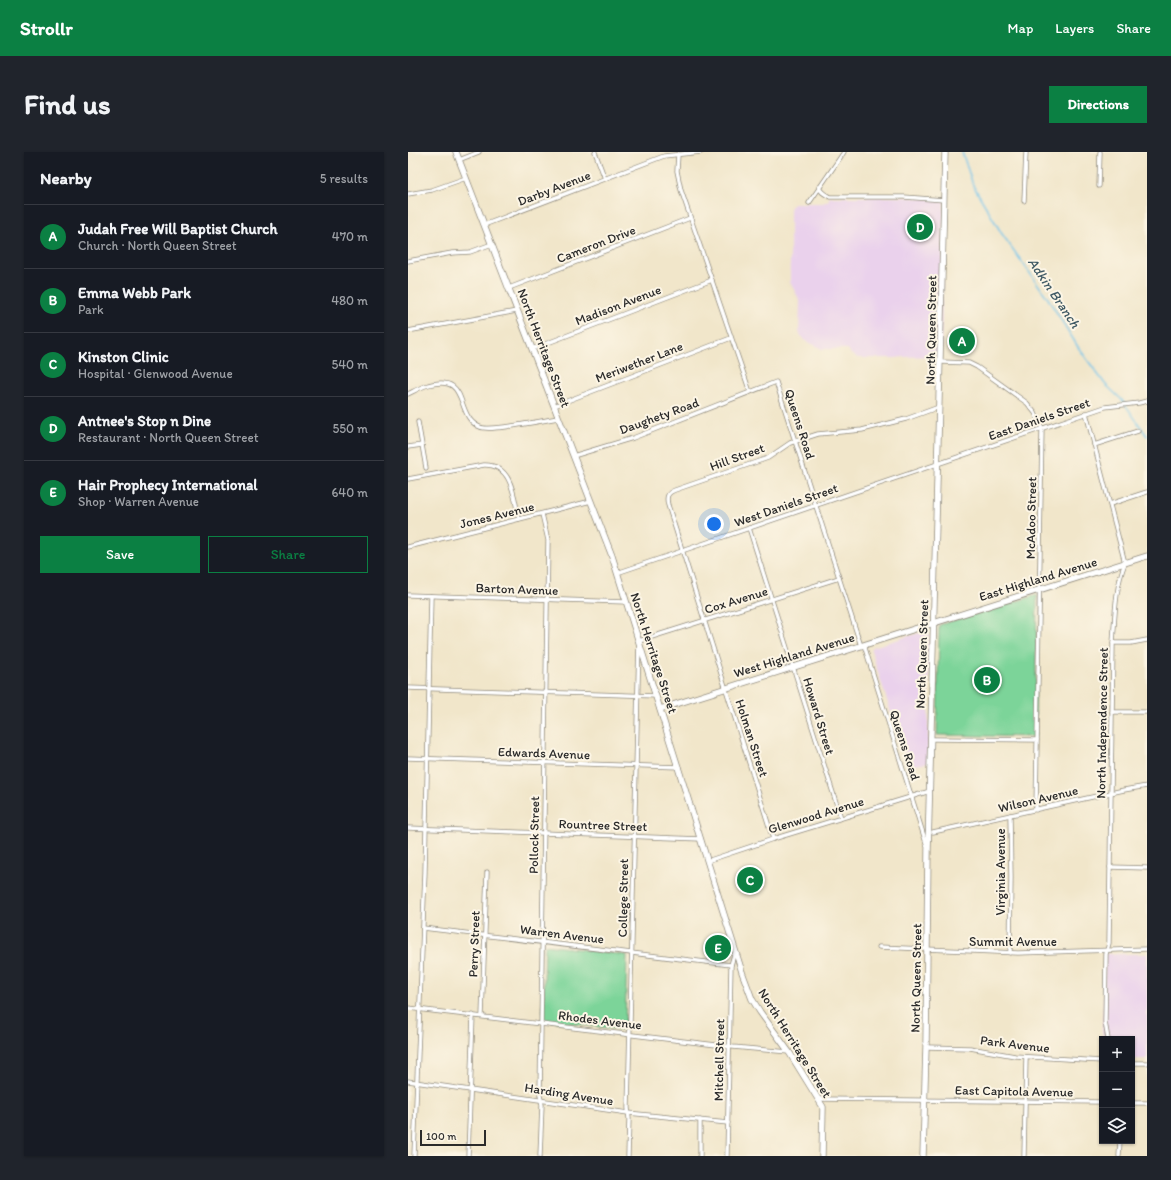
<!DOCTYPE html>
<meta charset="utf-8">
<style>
:root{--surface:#171b24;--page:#20242c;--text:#f1f3f6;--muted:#9ea1a6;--line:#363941;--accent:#0b8043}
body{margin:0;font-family:Itim,sans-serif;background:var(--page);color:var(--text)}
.controls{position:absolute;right:12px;bottom:12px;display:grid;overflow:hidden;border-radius:0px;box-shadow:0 1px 3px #0004}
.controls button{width:36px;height:36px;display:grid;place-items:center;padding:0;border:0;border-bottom:1px solid var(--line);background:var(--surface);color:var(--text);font:20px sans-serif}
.scale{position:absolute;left:12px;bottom:10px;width:66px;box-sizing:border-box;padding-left:4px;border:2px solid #2b2b2b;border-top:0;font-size:11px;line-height:14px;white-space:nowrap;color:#2b2b2b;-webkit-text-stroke:3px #fcf5e5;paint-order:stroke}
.you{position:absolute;left:306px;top:372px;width:14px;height:14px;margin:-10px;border:3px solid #fff;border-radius:50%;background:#1a73e8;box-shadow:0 0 0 6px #1a73e833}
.badge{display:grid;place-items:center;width:26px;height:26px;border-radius:50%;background:var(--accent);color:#fff;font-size:13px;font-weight:700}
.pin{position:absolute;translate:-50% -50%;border:2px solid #fff;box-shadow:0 1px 4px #0006}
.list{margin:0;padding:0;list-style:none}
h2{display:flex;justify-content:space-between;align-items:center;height:52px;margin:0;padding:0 16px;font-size:17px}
h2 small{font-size:13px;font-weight:400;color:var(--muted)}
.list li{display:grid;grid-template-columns:26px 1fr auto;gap:12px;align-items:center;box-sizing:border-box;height:64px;padding:0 16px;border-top:1px solid var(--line)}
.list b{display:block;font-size:15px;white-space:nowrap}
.list p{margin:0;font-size:13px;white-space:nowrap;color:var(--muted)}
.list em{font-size:13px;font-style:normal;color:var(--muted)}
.actions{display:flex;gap:8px;padding:12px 16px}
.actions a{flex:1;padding:9px 0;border:1px solid var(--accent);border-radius:0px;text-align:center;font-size:14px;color:var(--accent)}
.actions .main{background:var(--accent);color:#fff}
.icon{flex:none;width:22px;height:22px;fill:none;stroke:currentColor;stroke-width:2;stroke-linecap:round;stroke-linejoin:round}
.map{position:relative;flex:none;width:739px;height:1004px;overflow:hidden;border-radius:0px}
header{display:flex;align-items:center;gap:24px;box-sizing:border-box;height:56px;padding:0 20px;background:var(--accent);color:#fff}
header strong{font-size:19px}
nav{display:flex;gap:22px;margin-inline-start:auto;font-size:14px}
.intro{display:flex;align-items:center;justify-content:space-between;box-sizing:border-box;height:96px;padding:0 24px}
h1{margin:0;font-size:28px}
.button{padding:10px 18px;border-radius:0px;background:var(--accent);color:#fff;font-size:14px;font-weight:700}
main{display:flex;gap:24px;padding:0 24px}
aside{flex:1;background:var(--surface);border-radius:0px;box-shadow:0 1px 3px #0004}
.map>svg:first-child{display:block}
.built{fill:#ead1ec}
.park{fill:#7cd499;stroke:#548062}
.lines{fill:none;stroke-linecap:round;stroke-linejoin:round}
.stream{stroke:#6dc3ea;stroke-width:1.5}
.street-casing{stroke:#8e887a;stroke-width:5}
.secondary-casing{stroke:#8e887a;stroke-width:7}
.street{stroke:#fff;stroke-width:3.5}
.secondary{stroke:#fff;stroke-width:5.5}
.labels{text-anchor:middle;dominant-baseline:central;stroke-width:4;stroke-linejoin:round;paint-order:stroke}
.street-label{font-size:13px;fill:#2b2b2b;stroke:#fcf5e5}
.water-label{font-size:14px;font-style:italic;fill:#3f5964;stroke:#fcf5e5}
</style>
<header>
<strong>Strollr</strong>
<nav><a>Map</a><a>Layers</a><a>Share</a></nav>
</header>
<div class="intro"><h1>Find us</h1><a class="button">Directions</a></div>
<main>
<aside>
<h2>Nearby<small>5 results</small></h2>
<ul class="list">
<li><span class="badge">A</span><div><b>Judah Free Will Baptist Church</b><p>Church · North Queen Street</p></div><em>470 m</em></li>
<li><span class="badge">B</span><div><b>Emma Webb Park</b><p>Park</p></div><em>480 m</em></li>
<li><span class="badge">C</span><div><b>Kinston Clinic</b><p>Hospital · Glenwood Avenue</p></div><em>540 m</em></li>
<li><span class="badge">D</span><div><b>Antnee's Stop n Dine</b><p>Restaurant · North Queen Street</p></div><em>550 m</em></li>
<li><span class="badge">E</span><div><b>Hair Prophecy International</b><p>Shop · Warren Avenue</p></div><em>640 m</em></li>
</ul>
<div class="actions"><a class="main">Save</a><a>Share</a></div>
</aside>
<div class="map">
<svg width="739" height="1004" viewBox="0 0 739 1004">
<rect width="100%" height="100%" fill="#fcf5e5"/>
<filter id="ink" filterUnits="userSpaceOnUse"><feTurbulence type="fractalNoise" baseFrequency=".025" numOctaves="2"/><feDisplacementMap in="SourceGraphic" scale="8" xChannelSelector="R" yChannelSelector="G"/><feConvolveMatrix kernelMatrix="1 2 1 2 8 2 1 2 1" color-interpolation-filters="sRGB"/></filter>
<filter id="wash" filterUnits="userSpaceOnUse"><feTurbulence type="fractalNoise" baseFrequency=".012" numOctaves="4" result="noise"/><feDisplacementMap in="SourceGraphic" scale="16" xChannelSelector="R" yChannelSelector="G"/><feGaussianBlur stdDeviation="0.9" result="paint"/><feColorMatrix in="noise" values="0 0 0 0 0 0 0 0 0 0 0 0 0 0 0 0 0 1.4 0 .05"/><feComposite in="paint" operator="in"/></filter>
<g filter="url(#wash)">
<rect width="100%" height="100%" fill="#f1e6ca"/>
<g class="built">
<polygon points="422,45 496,45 536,48 533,204 495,205 488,206 450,206 443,202 440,197 414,197 395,187 391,180 392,149 382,130 382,57 385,51 415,51 420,49"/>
<polygon points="521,478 520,611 500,614 463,498 465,495"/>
<polygon points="697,802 739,802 739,907 724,907 724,887 696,887 694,880"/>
</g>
<g class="park">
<polygon points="629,443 627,585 529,583 531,473"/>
<polygon points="137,793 219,803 217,878 135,868"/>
</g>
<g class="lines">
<polyline class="stream" points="554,0 565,33 594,82 639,145 670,195 697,232 714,248 739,284"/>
</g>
</g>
<g filter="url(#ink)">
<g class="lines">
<defs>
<g id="street">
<polyline points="187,0 197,27"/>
<polyline points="270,2 269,19 273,38 342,240"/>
<polyline points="51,8 71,0"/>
<polyline points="691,34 692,0"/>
<path d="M411 35C413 41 417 42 422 45H496L536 48"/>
<polyline points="0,42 24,38 58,26"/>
<polyline points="616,49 618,0"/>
<polyline points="401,51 436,0"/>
<polyline points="76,73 256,4 293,0"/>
<polyline points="0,109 44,101 62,100 84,92"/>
<polyline points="101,136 282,66"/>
<polyline points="0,179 109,159"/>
<polyline points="124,197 304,128"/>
<polyline points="533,210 561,211 569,215 619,251 627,261 634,276 628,658"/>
<path d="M0 242C6 239 11 236 17 234 64 219 45 264 72 275 82 280 137 268 151 266"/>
<polyline points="146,254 323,186"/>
<path d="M678 261 717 411C707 436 707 464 705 491L701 791 698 802 697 870 700 887"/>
<polyline points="10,270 18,316"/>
<polyline points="686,293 730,279"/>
<polyline points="0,295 14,293"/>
<polyline points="165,304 225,286 368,230 453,494"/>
<path d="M0 327 76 313C105 312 106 346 111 367"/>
<polyline points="702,352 739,340"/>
<polyline points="341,376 433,666"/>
<polyline points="0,395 183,349"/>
<polyline points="209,421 697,255 731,251 739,249"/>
<polyline points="0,443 218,450"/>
<polyline points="705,491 723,491 739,488"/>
<polyline points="456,493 519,694"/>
<polyline points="0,536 248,544"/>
<polyline points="704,560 739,560"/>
<polyline points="523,587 629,588"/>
<polyline points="0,606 271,615"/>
<polyline points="602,663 603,726 602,801"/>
<polyline points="0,676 293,687"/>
<polyline points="525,680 716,638 739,634"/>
<path d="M365 687 260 353C258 345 259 341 267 338L360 306 382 291 410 282 454 278 498 267 531 255"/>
<polyline points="299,709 365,687 522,639"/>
<polyline points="702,715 739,716"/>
<polyline points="15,776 323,813"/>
<polyline points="471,795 610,801 739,797"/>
<polyline points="0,856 325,895 381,900"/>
<polyline points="74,864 79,720"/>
<polyline points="518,895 562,896 607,904 694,909"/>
<polyline points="724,911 739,911"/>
<polyline points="0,929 220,961 320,971"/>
<polyline points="411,947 694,950"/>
<polyline points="724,951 739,951"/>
<polyline points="6,1004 17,720 23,444"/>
<polyline points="60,1004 65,863"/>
<polyline points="132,1004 134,953 132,943 140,388 134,362"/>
<polyline points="220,1004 221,967 220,956 231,489 431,426"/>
<polyline points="292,1004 292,968"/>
<polyline points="319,1004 323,813 327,799"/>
<polyline points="616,1004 618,905"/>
<polyline points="711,1004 712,989"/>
</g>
<g id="secondary">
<polyline points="48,0 204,404 334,820 344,847 352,860 381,900 415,955 414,1004"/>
<polyline points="252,557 739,404"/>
<polyline points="515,1004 518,895 520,699 537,0"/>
</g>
</defs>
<use href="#street" class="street-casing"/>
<use href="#secondary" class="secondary-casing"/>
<use href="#street" class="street"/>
<use href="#secondary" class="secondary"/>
</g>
</g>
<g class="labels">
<g class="street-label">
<text transform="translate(146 36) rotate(-21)">Darby Avenue</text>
<text transform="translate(188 92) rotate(-21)">Cameron Drive</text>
<text transform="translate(210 153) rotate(-21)">Madison Avenue</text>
<text transform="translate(523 178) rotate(-89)">North Queen Street</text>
<text transform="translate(136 196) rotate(69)">North Herritage Street</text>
<text transform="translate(231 210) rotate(-21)">Meriwether Lane</text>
<text transform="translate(251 264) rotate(-20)">Daughety Road</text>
<text transform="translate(631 267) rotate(-19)">East Daniels Street</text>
<text transform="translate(392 272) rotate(72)">Queens Road</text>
<text transform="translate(329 305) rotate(-20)">Hill Street</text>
<text transform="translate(378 353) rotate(-19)">West Daniels Street</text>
<text transform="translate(89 363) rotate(-14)">Jones Avenue</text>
<text transform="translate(623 366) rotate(-89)">McAdoo Street</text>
<text transform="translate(630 427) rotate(-17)">East Highland Avenue</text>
<text transform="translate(109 437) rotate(2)">Barton Avenue</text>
<text transform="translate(328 448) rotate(-17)">Cox Avenue</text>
<text transform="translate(246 501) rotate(72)">North Herritage Street</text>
<text transform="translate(514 502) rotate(-88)">North Queen Street</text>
<text transform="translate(386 503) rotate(-17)">West Highland Avenue</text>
<text transform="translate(411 564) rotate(73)">Howard Street</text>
<text transform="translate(694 571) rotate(-89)">North Independence Street</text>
<text transform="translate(344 586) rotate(72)">Holman Street</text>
<text transform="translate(497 593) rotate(72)">Queens Road</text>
<text transform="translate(136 601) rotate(2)">Edwards Avenue</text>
<text transform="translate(630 647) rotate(-13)">Wilson Avenue</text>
<text transform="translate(408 663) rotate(-17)">Glenwood Avenue</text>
<text transform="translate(195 673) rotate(2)">Rountree Street</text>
<text transform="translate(126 683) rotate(-89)">Pollock Street</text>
<text transform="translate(592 720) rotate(-90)">Virginia Avenue</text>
<text transform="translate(215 746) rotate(-89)">College Street</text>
<text transform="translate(154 782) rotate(7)">Warren Avenue</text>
<text x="605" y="789">Summit Avenue</text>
<text transform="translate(66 792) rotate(-88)">Perry Street</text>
<text transform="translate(508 826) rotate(-89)">North Queen Street</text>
<text transform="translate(192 868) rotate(7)">Rhodes Avenue</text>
<text transform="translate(387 891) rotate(58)">North Herritage Street</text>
<text transform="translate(607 892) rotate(7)">Park Avenue</text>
<text transform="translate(311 908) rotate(-89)">Mitchell Street</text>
<text transform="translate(606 939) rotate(1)">East Capitola Avenue</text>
<text transform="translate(161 942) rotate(9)">Harding Avenue</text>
</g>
<g class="water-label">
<text transform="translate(646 141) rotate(56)">Adkin Branch</text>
</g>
</g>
</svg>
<div class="controls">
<button>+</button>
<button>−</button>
<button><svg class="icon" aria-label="layers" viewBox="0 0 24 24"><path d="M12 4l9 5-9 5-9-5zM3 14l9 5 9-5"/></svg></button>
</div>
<div class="scale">100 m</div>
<div class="you"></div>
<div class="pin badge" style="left:554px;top:189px">A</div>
<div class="pin badge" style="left:579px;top:528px">B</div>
<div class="pin badge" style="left:342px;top:728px">C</div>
<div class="pin badge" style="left:512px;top:75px">D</div>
<div class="pin badge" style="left:310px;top:796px">E</div>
</div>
</main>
